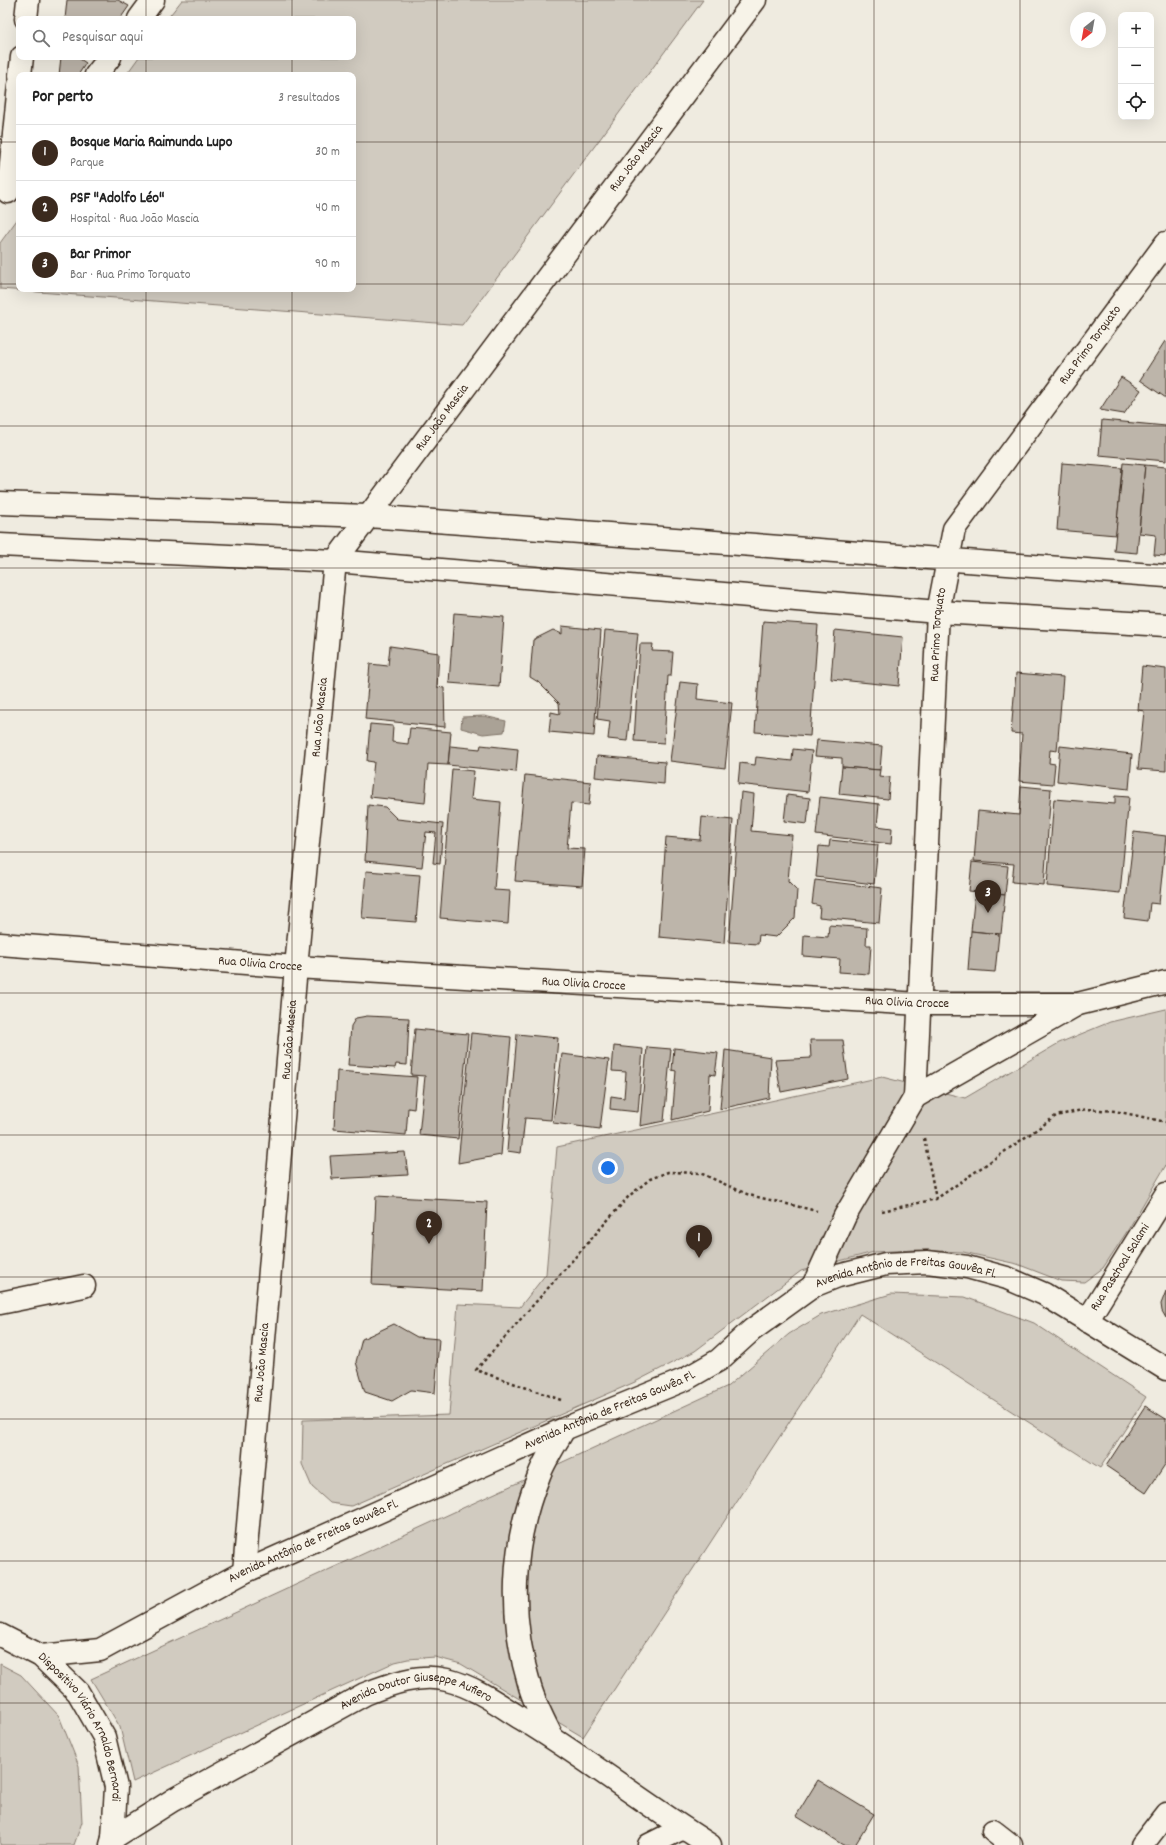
<!DOCTYPE html>
<html lang="pt">
<meta charset="utf-8">
<style>
:root{--surface:#fff;--page:#f6f6f6;--text:#222;--muted:#767676;--line:#e0e0e0;--accent:#3b2a1e}
body{margin:0;font-family:Dekko,sans-serif;background:var(--page);color:var(--text)}
.controls{position:absolute;right:12px;top:12px;display:grid;overflow:hidden;border-radius:8px;box-shadow:0 4px 16px #0002}
.controls button{width:36px;height:36px;display:grid;place-items:center;padding:0;border:0;border-bottom:1px solid var(--line);background:var(--surface);color:var(--text);font:20px sans-serif}
.compass{position:absolute;left:1070px;top:12px;width:36px;height:36px;border-radius:50%;background:var(--surface);box-shadow:0 4px 16px #0002;rotate:211deg}
.you{position:absolute;left:608px;top:1168px;width:14px;height:14px;margin:-10px;border:3px solid #fff;border-radius:50%;background:#1a73e8;box-shadow:0 0 0 6px #1a73e833}
.badge{display:grid;place-items:center;width:26px;height:26px;border-radius:50%;background:var(--accent);color:#fff;font-size:13px;font-weight:700}
.pin{position:absolute;translate:-50% -33px;filter:drop-shadow(0 1px 2px #0008)}
.pin::after{content:'';position:absolute;top:21px;width:14px;height:12px;background:inherit;clip-path:polygon(0 0,100% 0,50% 100%)}
.list{margin:0;padding:0;list-style:none}
h2{display:flex;justify-content:space-between;align-items:center;height:52px;margin:0;padding:0 16px;font-size:17px}
h2 small{font-size:13px;font-weight:400;color:var(--muted)}
.list li{display:grid;grid-template-columns:26px 1fr auto;gap:12px;align-items:center;box-sizing:border-box;height:56px;padding:0 16px;border-top:1px solid var(--line)}
.list b{display:block;font-size:15px;white-space:nowrap}
.list p{margin:0;font-size:13px;white-space:nowrap;color:var(--muted)}
.list em{font-size:13px;font-style:normal;color:var(--muted)}
.icon{flex:none;width:22px;height:22px;fill:none;stroke:currentColor;stroke-width:2;stroke-linecap:round;stroke-linejoin:round}
.map{position:relative;flex:none;width:1166px;height:1845px;overflow:hidden}
.search{position:absolute;background:var(--surface);box-shadow:0 4px 16px #0002;left:16px;top:16px;width:340px;height:44px;display:flex;align-items:center;gap:10px;box-sizing:border-box;padding:0 14px;border-radius:8px;color:var(--muted);font-size:15px}
.panel{position:absolute;background:var(--surface);box-shadow:0 4px 16px #0002;left:16px;top:72px;width:340px;height:220px;border-radius:8px}
.map>svg:first-child{display:block}
.green{fill:#d1cbc0;stroke:#867a6f}
.water{fill:#aaa296;stroke:#7e7266}
.building{fill:#bdb5aa;stroke:#3b2a1e}
.lines{fill:none;stroke-linecap:round;stroke-linejoin:round}
.minor-casing{stroke:#3b2a1e;stroke-width:25}
.path{stroke:#3b2a1e;stroke-width:2.5;stroke-dasharray:3 3;stroke-linecap:butt}
.minor{stroke:#f7f3e8;stroke-width:22}
.grid{fill:none;stroke:#3b2a1e;stroke-width:1;stroke-opacity:0.55}
.labels{text-anchor:middle;dominant-baseline:central;stroke-width:3;stroke-linejoin:round;paint-order:stroke}
.street-label{font-size:13px;fill:#3b2a1e;stroke:#f7f3e8}
</style>
<div class="map">
<svg width="1166" height="1845" viewBox="0 0 1166 1845">
<rect width="100%" height="100%" fill="#efebe0"/>
<filter id="ink" filterUnits="userSpaceOnUse"><feTurbulence type="fractalNoise" baseFrequency=".025" numOctaves="2"/><feDisplacementMap in="SourceGraphic" scale="8" xChannelSelector="R" yChannelSelector="G"/><feConvolveMatrix kernelMatrix="1 2 1 2 8 2 1 2 1" color-interpolation-filters="sRGB"/></filter>
<g filter="url(#ink)">
<g class="green">
<polygon points="182,0 703,0 462,325 0,289 0,243 19,217 19,289 353,289 353,75 126,75 139,57 353,57 353,19 167,19"/>
<polygon points="1166,1009 1166,1165 1128,1230 1103,1268 1084,1282 1061,1281 1017,1264 963,1252 914,1250 874,1252 801,1271 695,1351 635,1382 351,1506 330,1503 312,1487 302,1464 303,1420 449,1415 458,1304 520,1307 546,1274 557,1147 882,1077 965,1098 1059,1043 1110,1022"/>
<polygon points="891,1294 965,1297 1034,1323 1146,1397 1100,1468 860,1314 583,1737 461,1664 435,1657 408,1659 395,1662 133,1782 120,1727 91,1679 728,1386 789,1334 821,1315"/>
<polygon points="0,1664 21,1675 59,1716 79,1766 82,1822 74,1845 0,1845"/>
</g>
<polygon class="water" points="484,716 506,721 504,732 483,734 461,728 462,717"/>
<g class="building">
<polygon points="67,0 118,0 129,6 120,19 65,19"/>
<polygon points="61,57 77,57 86,63 78,75 59,75"/>
<polygon points="1165,341 1166,342 1166,398 1140,380"/>
<polygon points="1121,377 1141,390 1124,414 1100,410"/>
<polygon points="1102,420 1166,426 1166,461 1099,455"/>
<polygon points="1062,463 1122,468 1116,535 1057,530"/>
<polygon points="1123,463 1145,465 1137,553 1114,551"/>
<polygon points="1145,465 1166,467 1166,556 1154,555 1156,535 1139,533"/>
<polygon points="454,613 504,617 499,687 449,683"/>
<polygon points="763,621 818,625 810,736 755,732"/>
<polygon points="562,626 601,630 594,736 549,732 551,712 560,714 559,703 538,682 530,677 533,640 553,630 562,634"/>
<polygon points="605,630 638,633 627,741 608,739 610,721 597,719"/>
<polygon points="835,630 903,637 899,686 831,679"/>
<polygon points="640,644 653,644 652,651 673,652 671,676 668,676 664,743 634,741"/>
<polygon points="390,646 439,653 437,687 444,688 445,727 365,719 370,664 388,666"/>
<polygon points="1142,666 1166,669 1166,771 1138,769 1144,711 1138,710"/>
<polygon points="1016,673 1063,677 1057,751 1050,750 1049,763 1055,764 1053,784 1019,781 1022,734 1011,733"/>
<polygon points="680,682 698,684 697,699 732,703 725,768 670,761"/>
<polygon points="370,724 393,726 392,742 408,744 410,728 451,732 448,765 428,764 425,803 370,797 374,762 367,761"/>
<polygon points="817,740 882,746 880,770 842,767 842,758 815,756"/>
<polygon points="481,745 518,749 516,772 448,765 450,746 480,749"/>
<polygon points="1060,746 1132,754 1129,789 1057,781"/>
<polygon points="793,749 812,751 808,792 738,784 740,763 755,765 756,757 792,761"/>
<polygon points="597,756 665,762 664,784 595,777"/>
<polygon points="842,767 880,770 879,776 890,777 888,799 839,794"/>
<polygon points="452,769 474,771 471,799 501,802 494,890 510,891 508,924 440,918"/>
<polygon points="525,775 591,782 589,805 571,803 567,848 585,849 582,886 515,881"/>
<polygon points="1021,786 1051,789 1044,885 1012,882 1014,864 974,861 978,811 1019,815"/>
<polygon points="741,792 754,794 751,831 792,835 788,881 797,890 795,918 776,937 759,935 758,944 729,942"/>
<polygon points="787,795 810,798 807,824 784,821"/>
<polygon points="1115,796 1129,797 1120,893 1047,886 1054,799 1115,804"/>
<polygon points="820,797 879,804 877,826 892,828 891,844 816,835"/>
<polygon points="368,805 385,807 397,819 443,824 440,864 433,863 436,833 426,832 422,867 365,861"/>
<polygon points="702,817 733,820 724,943 659,937 666,837 700,840"/>
<polygon points="1134,832 1166,836 1159,904 1150,903 1148,921 1124,918"/>
<polygon points="830,840 878,845 874,884 816,877 819,846 829,847"/>
<polygon points="972,862 1008,866 1005,895 969,891"/>
<polygon points="366,871 420,875 416,922 362,918"/>
<polygon points="815,880 882,888 879,923 819,917 820,906 812,904"/>
<polygon points="975,892 1005,895 1001,934 971,931"/>
<polygon points="829,925 867,928 866,945 871,945 869,974 839,972 840,959 803,956 804,935 828,937"/>
<polygon points="971,931 999,934 995,972 968,970"/>
<polygon points="367,1016 409,1018 407,1065 396,1064 395,1068 348,1065 351,1026 356,1018"/>
<polygon points="415,1029 468,1034 458,1139 419,1135 425,1076 411,1075"/>
<polygon points="471,1033 511,1037 501,1155 458,1163"/>
<polygon points="517,1034 558,1038 551,1120 525,1118 521,1153 507,1151"/>
<polygon points="810,1040 843,1040 848,1079 781,1092 775,1060 811,1058"/>
<polygon points="614,1046 643,1049 638,1112 610,1109 611,1096 624,1098 626,1072 612,1071"/>
<polygon points="647,1047 671,1049 664,1121 640,1126"/>
<polygon points="674,1048 718,1053 715,1075 710,1074 708,1111 672,1120 676,1071 672,1070"/>
<polygon points="725,1050 771,1057 769,1098 720,1109"/>
<polygon points="562,1054 609,1060 600,1129 553,1123"/>
<polygon points="337,1071 417,1077 414,1109 408,1108 406,1135 334,1129"/>
<polygon points="405,1152 408,1175 332,1179 330,1156"/>
<polygon points="376,1196 487,1202 483,1291 372,1285"/>
<polygon points="1166,1291 1166,1318 1162,1311 1161,1304"/>
<polygon points="394,1324 417,1337 439,1339 435,1393 411,1390 392,1401 365,1392 356,1362 362,1339"/>
<polygon points="1145,1406 1166,1419 1166,1463 1146,1493 1106,1466"/>
<polygon points="818,1780 874,1814 855,1845 843,1845 796,1816"/>
</g>
<g class="lines">
<defs>
<g id="minor">
<polyline points="26,19 28,0"/>
<polyline points="139,19 153,0"/>
<polyline points="20,75 22,57"/>
<polyline points="96,75 110,57"/>
<polyline points="8,192 19,85"/>
<polyline points="0,503 368,516 1166,576"/>
<polyline points="0,545 335,561 938,612 1166,625"/>
<path id="s1" d="M0 944 296 967 920 1004H1078L1166 982"/>
<path id="s2" d="M915 1097 938 612 954 529 1166 243"/>
<polyline points="813,1286 845,1216 915,1097 1078,1004"/>
<polyline points="0,1303 84,1286"/>
<path id="s3" d="M1087 1321 1166 1194"/>
<path id="s4" d="M244 1572 296 967 335 561 755 0"/>
<path id="s5" d="M0 1635 41 1656 78 1692 104 1737 116 1787 113 1838 111 1845"/>
<path id="s6" d="M41 1656 100 1650 244 1572 564 1429 686 1379 719 1360 752 1330 813 1286 838 1276 886 1264 927 1262 967 1267 1007 1278 1044 1294 1166 1369"/>
<path d="M552 1737C544 1721 535 1704 530 1687 509 1618 511 1545 538 1478 544 1461 555 1445 564 1429"/>
<polyline points="993,1831 1011,1845"/>
<path id="s7" d="M113 1838 173 1800 365 1694C390 1684 420 1673 447 1680 475 1687 498 1704 522 1719 586 1758 646 1805 710 1845"/>
<polyline points="649,1845 683,1828"/>
<polyline points="1142,1845 1166,1814"/>
</g>
</defs>
<use href="#minor" class="minor-casing"/>
<g class="path">
<polyline points="924,1138 936,1199"/>
<polyline points="882,1211 936,1199 1056,1116 1086,1109 1115,1111 1166,1122"/>
<polyline points="561,1400 476,1370 629,1196 650,1179 668,1172 700,1173 749,1195 817,1211"/>
</g>
<use href="#minor" class="minor"/>
</g>
</g>
<path class="grid" d="M146 0V19M292 0V19M437 0V1845M583 0V1845M729 0V1845M874 0V1845M1020 0V1845M146 57V75M292 57V75M0 142H19M353 142H1166M0 284H19M353 284H1166M146 289V1845M292 289V1845M0 426H1166M0 568H1166M0 710H1166M0 852H1166M0 993H1166M0 1135H1166M0 1277H1166M0 1419H1166M0 1561H1166M0 1703H1166"/>
<g class="labels">
<g class="street-label">
<text stroke="none"><textPath href="#s4" startOffset="1518">Rua João Mascia</textPath></text>
<text stroke="none"><textPath href="#s2" startOffset="799">Rua Primo Torquato</textPath></text>
<text stroke="none"><textPath href="#s4" startOffset="1194">Rua João Mascia</textPath></text>
<text stroke="none"><textPath href="#s2" startOffset="463">Rua Primo Torquato</textPath></text>
<text stroke="none"><textPath href="#s4" startOffset="858">Rua João Mascia</textPath></text>
<text stroke="none"><textPath href="#s1" startOffset="261">Rua Olivia Crocce</textPath></text>
<text stroke="none"><textPath href="#s1" startOffset="585">Rua Olivia Crocce</textPath></text>
<text stroke="none"><textPath href="#s1" startOffset="909">Rua Olivia Crocce</textPath></text>
<text stroke="none"><textPath href="#s4" startOffset="534">Rua João Mascia</textPath></text>
<text stroke="none"><textPath href="#s3" startOffset="63">Rua Paschoal Salami</textPath></text>
<text stroke="none"><textPath href="#s6" startOffset="959">Avenida Antônio de Freitas Gouvêa Fl.</textPath></text>
<text stroke="none"><textPath href="#s4" startOffset="210">Rua João Mascia</textPath></text>
<text stroke="none"><textPath href="#s6" startOffset="623">Avenida Antônio de Freitas Gouvêa Fl.</textPath></text>
<text stroke="none"><textPath href="#s6" startOffset="299">Avenida Antônio de Freitas Gouvêa Fl.</textPath></text>
<text stroke="none"><textPath href="#s7" startOffset="343">Avenida Doutor Giuseppe Aufiero</textPath></text>
<text stroke="none"><textPath href="#s5" startOffset="130">Dispositivo Viário Arnaldo Bernardi</textPath></text>
</g>
</g>
</svg>
<div class="controls">
<button>+</button>
<button>−</button>
<button><svg class="icon" aria-label="locate" viewBox="0 0 24 24"><circle cx="12" cy="12" r="6"/><path d="M12 2v4M12 18v4M2 12h4M18 12h4"/></svg></button>
</div>
<svg class="compass" viewBox="-18 -18 36 36"><path d="M0-13l5 13h-10z" fill="#e53935"/><path d="M0 13l5-13h-10z" fill="#767676"/></svg>
<div class="you"></div>
<div class="pin badge" style="left:699px;top:1258px">1</div>
<div class="pin badge" style="left:429px;top:1244px">2</div>
<div class="pin badge" style="left:988px;top:913px">3</div>
<div class="search"><svg class="icon" aria-label="search" viewBox="0 0 24 24"><circle cx="10" cy="10" r="6"/><path d="M15 15l6 6"/></svg>Pesquisar aqui</div>
<section class="panel">
<h2>Por perto<small>3 resultados</small></h2>
<ul class="list">
<li><span class="badge">1</span><div><b>Bosque Maria Raimunda Lupo</b><p>Parque</p></div><em>30 m</em></li>
<li><span class="badge">2</span><div><b>PSF &quot;Adolfo Léo&quot;</b><p>Hospital · Rua João Mascia</p></div><em>40 m</em></li>
<li><span class="badge">3</span><div><b>Bar Primor</b><p>Bar · Rua Primo Torquato</p></div><em>90 m</em></li>
</ul>
</section>
</div>
